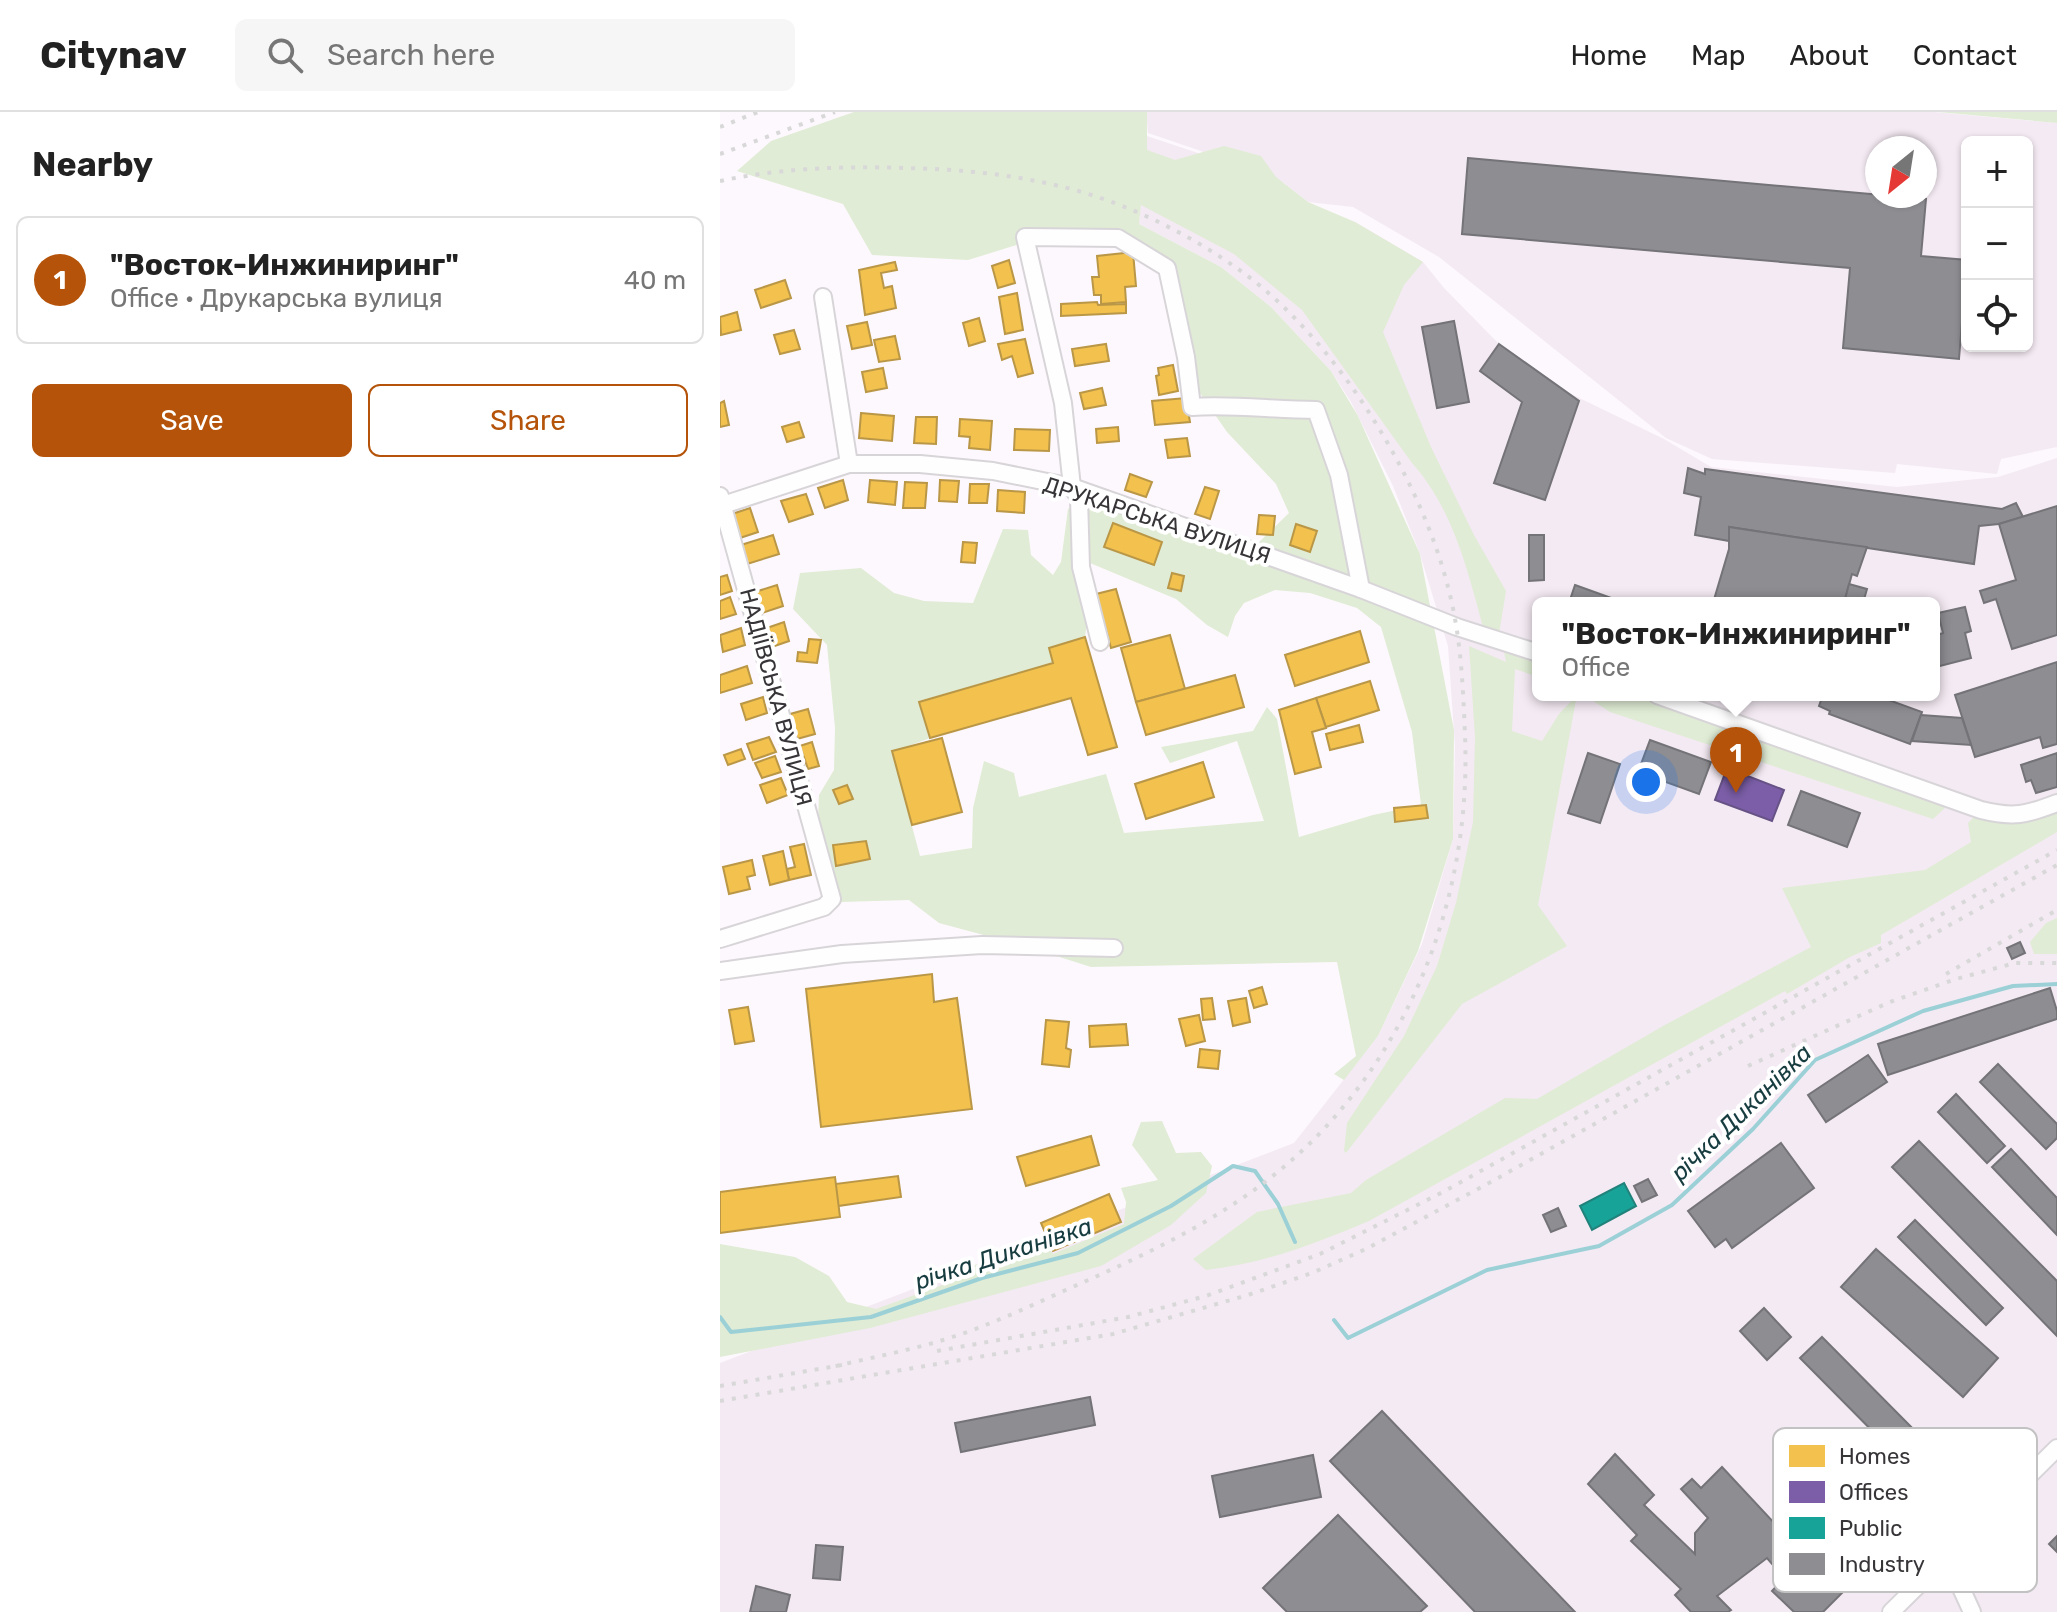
<!DOCTYPE html>
<meta charset="utf-8">
<style>
:root{--surface:#fff;--page:#f6f6f6;--text:#222;--muted:#767676;--line:#e0e0e0;--accent:#b45309}
body{margin:0;font-family:Rubik,sans-serif;background:var(--page);color:var(--text)}
.controls{position:absolute;right:24px;top:24px;display:grid;overflow:hidden;border-radius:12px;box-shadow:0 2px 6px #0004}
.controls button{width:72px;height:72px;display:grid;place-items:center;padding:0;border:0;border-bottom:2px solid var(--line);background:var(--surface);color:var(--text);font:40px sans-serif}
.compass{position:absolute;left:1145px;top:24px;width:72px;height:72px;border-radius:50%;background:var(--surface);box-shadow:0 2px 6px #0004;rotate:210deg}
.you{position:absolute;left:926px;top:670px;width:28px;height:28px;margin:-20px;border:6px solid #fff;border-radius:50%;background:#1a73e8;box-shadow:0 0 0 12px #1a73e833}
.badge{display:grid;place-items:center;width:52px;height:52px;border-radius:50%;background:var(--accent);color:#fff;font-size:26px;font-weight:700}
.pin{position:absolute;translate:-50% -66px;filter:drop-shadow(0 2px 4px #0008)}
.pin::after{content:'';position:absolute;top:42px;width:28px;height:24px;background:inherit;clip-path:polygon(0 0,100% 0,50% 100%)}
.popup{position:absolute;left:812px;top:485px;width:408px;height:104px;box-sizing:border-box;display:grid;place-content:center;border-radius:12px;background:var(--surface);filter:drop-shadow(0 2px 6px #0005);font-size:26px;white-space:nowrap;color:var(--muted)}
.popup b{font-size:30px;color:var(--text)}
.popup::after{content:'';position:absolute;left:50%;top:100%;margin-left:-16px;border:16px solid transparent;border-top-color:var(--surface)}
.list{margin:0;padding:0;list-style:none}
h2{display:flex;justify-content:space-between;align-items:center;height:104px;margin:0;padding:0 32px;font-size:34px}
h2 small{font-size:26px;font-weight:400;color:var(--muted)}
.list li{display:grid;grid-template-columns:52px 1fr auto;gap:24px;align-items:center;box-sizing:border-box;height:128px;margin:0 16px 16px;padding:0 16px;border:2px solid var(--line);border-radius:12px}
.list b{display:block;font-size:30px;white-space:nowrap}
.list p{margin:0;font-size:26px;white-space:nowrap;color:var(--muted)}
.list em{font-size:26px;font-style:normal;color:var(--muted)}
.actions{display:flex;gap:16px;padding:24px 32px}
.actions a{flex:1;padding:18px 0;border:2px solid var(--accent);border-radius:12px;text-align:center;font-size:28px;color:var(--accent)}
.actions .main{background:var(--accent);color:#fff}
.icon{flex:none;width:44px;height:44px;fill:none;stroke:currentColor;stroke-width:2;stroke-linecap:round;stroke-linejoin:round}
.map{position:relative;flex:none;width:1337px;height:1500px;overflow:hidden}
header{display:flex;align-items:center;gap:48px;box-sizing:border-box;height:112px;padding:0 40px;background:var(--surface);border-bottom:2px solid var(--line)}
header strong{font-size:38px}
nav{display:flex;gap:44px;margin-inline-start:auto;font-size:28px}
.search{width:560px;height:72px;background:var(--page);display:flex;align-items:center;gap:20px;box-sizing:border-box;padding:0 28px;border-radius:12px;color:var(--muted);font-size:30px}
main{display:flex}
aside{flex:1;background:var(--surface)}
.map>svg:first-child{display:block}
.built{fill:#f4eaf3;fill-rule:evenodd}
.green{fill:#e0ecd5;fill-rule:evenodd}
.homes{fill:#f2c14e;stroke:#ba9747;stroke-width:2}
.offices{fill:#7b5ea7;stroke:#675286;stroke-width:2}
.public{fill:#17a398;stroke:#21827b;stroke-width:2}
.industry{fill:#8d8d92;stroke:#747377;stroke-width:2}
.lines{fill:none;stroke-linecap:round;stroke-linejoin:round}
.stream{stroke:#9cd0d7;stroke-width:4}
.street-casing{stroke:#d8d5d8;stroke-width:20}
.street{stroke:#fffeff;stroke-width:16}
.rail{stroke:#d9d8d9;stroke-width:4;stroke-dasharray:4 8;stroke-linecap:butt}
.labels{text-anchor:middle;dominant-baseline:central;stroke-width:8;stroke-linejoin:round;paint-order:stroke}
.street-label{font-size:22px;fill:#383538;stroke:#fff}
.water-label{font-size:24px;font-style:italic;fill:#183d41;stroke:#fff}
.key{fill:#fff;stroke:#c3c2c3;stroke-width:2}
.key-label{font-size:22px;fill:#383538}
</style>
<header>
<strong>Citynav</strong>
<div class="search"><svg class="icon" aria-label="search" viewBox="0 0 24 24"><circle cx="10" cy="10" r="6"/><path d="M15 15l6 6"/></svg>Search here</div>
<nav><a>Home</a><a>Map</a><a>About</a><a>Contact</a></nav>
</header>
<main>
<aside>
<h2>Nearby<small></small></h2>
<ul class="list">
<li><span class="badge">1</span><div><b>&quot;Восток-Инжиниринг&quot;</b><p>Office · Друкарська вулиця</p></div><em>40 m</em></li>
</ul>
<div class="actions"><a class="main">Save</a><a>Share</a></div>
</aside>
<div class="map">
<svg width="1337" height="1500" viewBox="0 0 1337 1500">
<rect width="100%" height="100%" fill="#fdf8fd"/>
<path class="built" d="M426 0H1214L1337 11V335L1281 347 1277 362 1177 352 1175 361 992 347 946 326 719 145 633 95 588 90 560 68 590 99 635 110 703 150 724 176 779 232 851 282 944 327 991 355 1177 375 1278 365 1337 346V1500H0V1251L574 1031 658 924 702 832 733 727 735 634 728 534 700 442 673 374 631 290 611 259 551 195 501 155 419 112 427 24 478 41 525 67 481 39 428 21ZM1247 30H1307V234H1247ZM1157 36H1205V84H1157ZM818 491H1214V583H818Z"/>
<g class="green">
<path d="M134 0H427V38L455 48 504 34 541 44 556 65 588 90 635 110 703 150 684 173 663 220 711 335 754 423 786 479 778 528 764 519C748 460 734 398 692 351L582 198 514 142 421 93 419 112 501 155 551 195 611 259 638 304 700 442 734 618 733 727 698 839 658 924 624 968 614 962 636 944 617 850 371 855 305 834 219 811 189 788 120 790 97 731 99 683 114 658 115 616 107 533 73 497 80 461 141 456 174 481 204 489 253 491 283 417 308 418 311 443 333 463 341 450 348 397 368 381 531 438 569 401 556 372 507 320 475 274 446 156 416 138 346 126 300 132 248 148 152 143 123 92 17 59 51 29ZM370 451 456 487 487 513 508 525 515 504 524 491 555 478 590 481 637 496 661 515 692 620 701 693 653 703 579 725 557 607 547 595 533 619 441 635 450 651 517 629 544 709 404 721 386 662 299 685 294 661 264 649 253 696 252 736 200 744 172 640 210 626 199 589 333 551 365 525 372 475Z"/>
<polygon points="1218,0 1337,0 1337,11"/>
<polygon points="818,528 818,565 795,557 792,619 822,629 839,602 857,583 818,793 847,834 742,892 626,1041 624,1039 627,1011 684,924 717,854 736,791 753,710 755,625 749,534 786,550 783,534"/>
<polygon points="864,583 967,583 966,599 1226,695 1213,707 890,600"/>
<path d="M1337 691V720L1161 823V831L1130 845 1067 882 1065 879 649 1109C594 1132 546 1151 486 1158L473 1147 537 1100 631 1081 646 1068 785 986 817 987 943 914 1091 835 1062 776 1205 758 1251 730 1248 711 1261 698Z"/>
<polygon points="1337,806 1337,842 1314,842 1310,830 1326,811"/>
<polygon points="442,1009 456,1041 481,1040 492,1054 486,1081 451,1113 381,1154 150,1216 0,1245 0,1132 75,1145 109,1164 127,1190 156,1197 236,1168 249,1154 280,1148 325,1133 333,1142 404,1112 406,1090 401,1076 438,1068 412,1033 421,1010"/>
</g>
<g class="homes">
<polygon points="413,140 416,174 405,175 406,190 381,192 381,183 374,183 372,165 379,165 377,144"/>
<polygon points="289,148 295,171 278,176 272,154"/>
<polygon points="175,150 177,158 161,161 164,176 172,174 176,196 145,203 139,158"/>
<polygon points="65,168 71,186 41,196 35,178"/>
<polygon points="297,181 303,218 285,222 279,185"/>
<polygon points="377,190 378,193 406,192 406,201 341,204 341,192"/>
<polygon points="17,200 21,218 1,223 0,205"/>
<polygon points="259,206 265,229 249,234 243,211"/>
<polygon points="147,210 152,233 132,237 127,214"/>
<polygon points="74,218 80,237 60,242 54,223"/>
<polygon points="175,224 180,247 159,250 154,228"/>
<polygon points="305,227 313,261 298,265 292,244 282,248 278,232"/>
<polygon points="386,232 389,249 355,254 352,237"/>
<polygon points="453,253 458,279 439,283 436,264 439,263 438,256"/>
<polygon points="163,256 167,276 146,280 142,260"/>
<polygon points="382,276 386,293 364,297 360,281"/>
<polygon points="466,286 470,310 435,313 432,289"/>
<polygon points="4,289 9,313 0,315 0,291"/>
<polygon points="141,301 174,304 172,329 139,326"/>
<polygon points="196,305 217,305 216,332 194,331"/>
<polygon points="240,307 272,309 270,338 249,336 250,325 239,324"/>
<polygon points="79,310 84,325 67,330 62,315"/>
<polygon points="398,315 399,329 377,331 376,317"/>
<polygon points="295,317 330,318 329,339 294,338"/>
<polygon points="467,326 470,344 448,346 445,328"/>
<polygon points="410,362 432,370 426,385 405,378"/>
<polygon points="123,368 128,388 105,396 98,376"/>
<polygon points="150,368 177,370 175,393 148,390"/>
<polygon points="220,368 239,369 237,390 219,389"/>
<polygon points="185,370 207,371 205,396 183,396"/>
<polygon points="250,372 269,372 267,391 249,391"/>
<polygon points="485,375 499,379 490,407 475,402"/>
<polygon points="278,378 305,380 304,401 277,399"/>
<polygon points="86,382 93,402 69,410 61,389"/>
<polygon points="30,396 38,420 17,427 9,403"/>
<polygon points="539,403 555,404 553,423 537,422"/>
<polygon points="393,411 442,430 434,453 384,435"/>
<polygon points="576,412 597,419 590,440 570,433"/>
<polygon points="53,423 59,442 27,452 21,433"/>
<polygon points="243,430 257,431 255,451 241,450"/>
<polygon points="452,461 464,464 461,479 448,476"/>
<polygon points="7,463 12,479 0,483 0,465"/>
<polygon points="57,473 63,494 42,501 35,480"/>
<polygon points="396,477 411,530 391,536 376,482"/>
<polygon points="10,485 16,502 0,507 0,489"/>
<polygon points="64,510 69,529 52,535 47,516"/>
<polygon points="21,516 25,533 3,540 0,523"/>
<polygon points="640,519 649,550 575,574 565,543"/>
<polygon points="450,523 465,577 416,590 401,536"/>
<polygon points="365,525 397,635 368,643 351,586 210,626 199,590 333,551 329,536"/>
<polygon points="89,527 101,528 97,551 77,549 78,540 87,541"/>
<polygon points="27,554 32,571 0,581 0,563"/>
<polygon points="515,563 524,595 426,623 416,590"/>
<polygon points="650,569 659,598 606,615 596,586"/>
<polygon points="43,585 47,601 26,608 21,592"/>
<polygon points="596,586 606,616 592,620 601,655 575,662 559,598"/>
<polygon points="88,597 95,622 77,627 70,602"/>
<polygon points="639,613 643,630 610,638 606,622"/>
<polygon points="49,625 56,640 33,648 27,632"/>
<polygon points="222,626 242,700 192,713 172,639"/>
<polygon points="92,630 99,654 88,657 80,634"/>
<polygon points="21,637 25,647 8,653 4,643"/>
<polygon points="55,644 61,660 42,666 35,651"/>
<polygon points="483,650 494,685 426,707 415,672"/>
<polygon points="61,666 68,683 47,691 40,673"/>
<polygon points="127,673 133,687 119,692 113,678"/>
<polygon points="706,693 708,706 675,710 674,696"/>
<polygon points="146,729 150,747 116,754 113,733"/>
<polygon points="84,732 91,763 69,768 67,757 75,755 70,735"/>
<polygon points="63,739 69,768 50,773 43,744"/>
<polygon points="32,748 35,763 27,765 30,777 9,782 3,755"/>
<polygon points="212,862 214,890 237,886 252,997 101,1015 86,877"/>
<polygon points="542,875 547,892 534,896 529,879"/>
<polygon points="492,886 495,907 483,908 481,887"/>
<polygon points="526,886 530,910 513,914 508,889"/>
<polygon points="28,895 34,929 15,932 9,898"/>
<polygon points="479,903 485,929 466,934 459,907"/>
<polygon points="326,908 349,910 346,936 351,938 349,955 322,952"/>
<polygon points="406,912 408,933 370,935 369,914"/>
<polygon points="480,937 500,939 498,957 478,955"/>
<polygon points="371,1024 379,1053 306,1074 297,1045"/>
<polygon points="178,1064 181,1085 118,1094 115,1072"/>
<polygon points="115,1065 120,1105 0,1121 0,1080"/>
<polygon points="389,1082 401,1110 333,1139 321,1111"/>
</g>
<polygon class="offices" points="1007,656 1064,678 1052,709 995,688"/>
<polygon class="public" points="904,1071 916,1094 872,1118 860,1094"/>
<g class="industry">
<polygon points="748,46 1206,87 1201,144 1247,148 1239,247 1123,236 1130,156 742,122"/>
<polygon points="734,209 749,290 717,296 702,215"/>
<polygon points="779,232 859,289 825,388 774,371 802,290 760,259"/>
<polygon points="968,356 985,362 985,357 1282,397 1296,391 1303,405 1279,412 1259,414 1254,452 1009,415 1009,429 975,423 981,385 964,381"/>
<polygon points="1337,394 1337,523 1292,537 1276,487 1264,491 1260,479 1296,468 1279,412"/>
<polygon points="1009,415 1081,426 1147,435 1137,464 1132,462 1124,491 993,491 1009,437"/>
<polygon points="809,423 824,423 824,468 809,469"/>
<polygon points="1129,472 1147,477 1143,491 1124,491"/>
<polygon points="855,473 905,491 849,491"/>
<polygon points="1245,495 1251,519 1245,521 1251,546 1216,555 1214,524 1223,521 1218,501"/>
<polygon points="1337,550 1337,632 1323,636 1320,625 1255,645 1235,583"/>
<polygon points="1103,583 1155,583 1202,600 1190,632 1109,602 1110,599 1099,594"/>
<polygon points="1201,603 1242,606 1251,633 1192,629"/>
<polygon points="930,628 991,650 979,682 918,660"/>
<polygon points="868,641 900,652 880,711 848,701"/>
<polygon points="1337,641 1337,675 1316,681 1311,668 1306,670 1301,653"/>
<polygon points="1081,679 1140,701 1127,735 1068,713"/>
<polygon points="1300,830 1305,841 1292,847 1287,836"/>
<polygon points="1330,876 1337,899 1337,907 1168,963 1158,932"/>
<polygon points="1148,943 1167,970 1106,1010 1088,983"/>
<polygon points="1278,952 1337,1012 1337,1026 1326,1037 1260,970"/>
<polygon points="1236,982 1285,1034 1267,1051 1218,1000"/>
<polygon points="1199,1029 1337,1169 1337,1224 1172,1055"/>
<polygon points="1061,1031 1094,1076 1012,1136 1006,1127 995,1135 968,1099"/>
<polygon points="1291,1037 1337,1086 1337,1123 1272,1055"/>
<polygon points="928,1067 937,1083 922,1090 914,1074"/>
<polygon points="838,1096 846,1114 831,1120 823,1103"/>
<polygon points="1195,1108 1283,1196 1266,1213 1178,1125"/>
<polygon points="1156,1137 1278,1246 1243,1285 1121,1175"/>
<polygon points="1044,1196 1071,1225 1047,1248 1020,1219"/>
<polygon points="1102,1225 1217,1341 1195,1362 1080,1246"/>
<polygon points="370,1285 375,1313 241,1340 235,1311"/>
<polygon points="662,1299 855,1500 755,1500 610,1349"/>
<polygon points="895,1342 934,1383 924,1393 975,1442 975,1421 988,1406 961,1377 972,1367 981,1376 1002,1355 1070,1428 1086,1410 1123,1449 1107,1464 1122,1481 1103,1500 1074,1500 1052,1479 1064,1466 1047,1446 997,1484 1011,1498 1008,1500 971,1500 955,1483 961,1477 911,1429 917,1423 868,1372"/>
<polygon points="593,1343 601,1385 500,1405 492,1364"/>
<polygon points="618,1403 707,1494 700,1500 567,1500 543,1476"/>
<polygon points="1337,1424 1337,1440 1329,1432"/>
<polygon points="96,1433 123,1435 120,1468 93,1466"/>
<polygon points="36,1474 70,1483 66,1500 30,1500"/>
</g>
<g class="lines">
<g class="stream">
<polyline points="0,1205 11,1220 151,1205 262,1166 358,1141 451,1094 513,1054 535,1059 558,1092 575,1130"/>
<polyline points="614,1208 628,1226 767,1158 879,1134 952,1093 1033,1017 1095,948 1203,899 1293,874 1337,872"/>
</g>
<defs>
<g id="street">
<polyline points="103,185 129,352"/>
<polyline points="0,394 129,352 200,352 273,359 352,375 641,477 737,515 818,541"/>
<path d="M380 530 361 455 359 386 352 375 343 291 305 125 398 126 447 156 466 245 472 295C513 292 554 298 596 298L619 363 641 477"/>
<path d="M937 583 1261 698C1293 706 1306 703 1337 691"/>
<polyline points="0,827 104,795 112,787 0,384"/>
<polyline points="0,859 122,842 262,833 394,836"/>
<polyline points="1221,1452 1236,1465 1252,1500"/>
<polyline points="1171,1500 1337,1336"/>
</g>
</defs>
<use href="#street" class="street-casing"/>
<use href="#street" class="street"/>
<g class="rail">
<polyline points="0,15 38,0"/>
<polyline points="0,42 115,0"/>
<path d="M0 69C61 56 123 54 185 56 237 57 289 62 339 74 404 89 472 123 525 162 618 231 702 368 729 479 741 526 743 574 745 623 751 769 702 913 601 1020 531 1094 439 1137 348 1177 306 1196 266 1215 223 1228 187 1239 149 1246 112 1255"/>
<polyline points="1226,862 1337,798"/>
<polyline points="1028,954 1170,890 1236,867 1295,851 1337,851"/>
<polyline points="217,1239 408,1205 486,1184 600,1142 723,1080 1337,738"/>
<polyline points="0,1274 122,1253"/>
<polyline points="0,1289 393,1222 528,1183 592,1161 646,1137 769,1071 1337,753"/>
</g>
</g>
<g class="labels">
<g class="street-label">
<text transform="translate(437 408) rotate(18)">ДРУКАРСЬКА ВУЛИЦЯ</text>
<text transform="translate(56 585) rotate(75)">НАДІЇВСЬКА ВУЛИЦЯ</text>
</g>
<g class="water-label">
<text transform="translate(1021 1001) rotate(-44)">річка Диканівка</text>
<text transform="translate(283 1142) rotate(-18)">річка Диканівка</text>
</g>
</g>
<rect x="1053" y="1316" width="264" height="164" rx="12" class="key"/>
<rect x="1069" y="1333" width="36" height="22" fill="#f2c14e"/>
<rect x="1069" y="1369" width="36" height="22" fill="#7b5ea7"/>
<rect x="1069" y="1405" width="36" height="22" fill="#17a398"/>
<rect x="1069" y="1441" width="36" height="22" fill="#8d8d92"/>
<g class="key-label">
<text x="1119" y="1352">Homes</text>
<text x="1119" y="1388">Offices</text>
<text x="1119" y="1424">Public</text>
<text x="1119" y="1460">Industry</text>
</g>
</svg>
<div class="controls">
<button>+</button>
<button>−</button>
<button><svg class="icon" aria-label="locate" viewBox="0 0 24 24"><circle cx="12" cy="12" r="6"/><path d="M12 2v4M12 18v4M2 12h4M18 12h4"/></svg></button>
</div>
<svg class="compass" viewBox="-18 -18 36 36"><path d="M0-13l5 13h-10z" fill="#e53935"/><path d="M0 13l5-13h-10z" fill="#767676"/></svg>
<div class="you"></div>
<div class="pin badge" style="left:1016px;top:681px">1</div>
<div class="popup"><b>&quot;Восток-Инжиниринг&quot;</b>Office</div>
</div>
</main>
